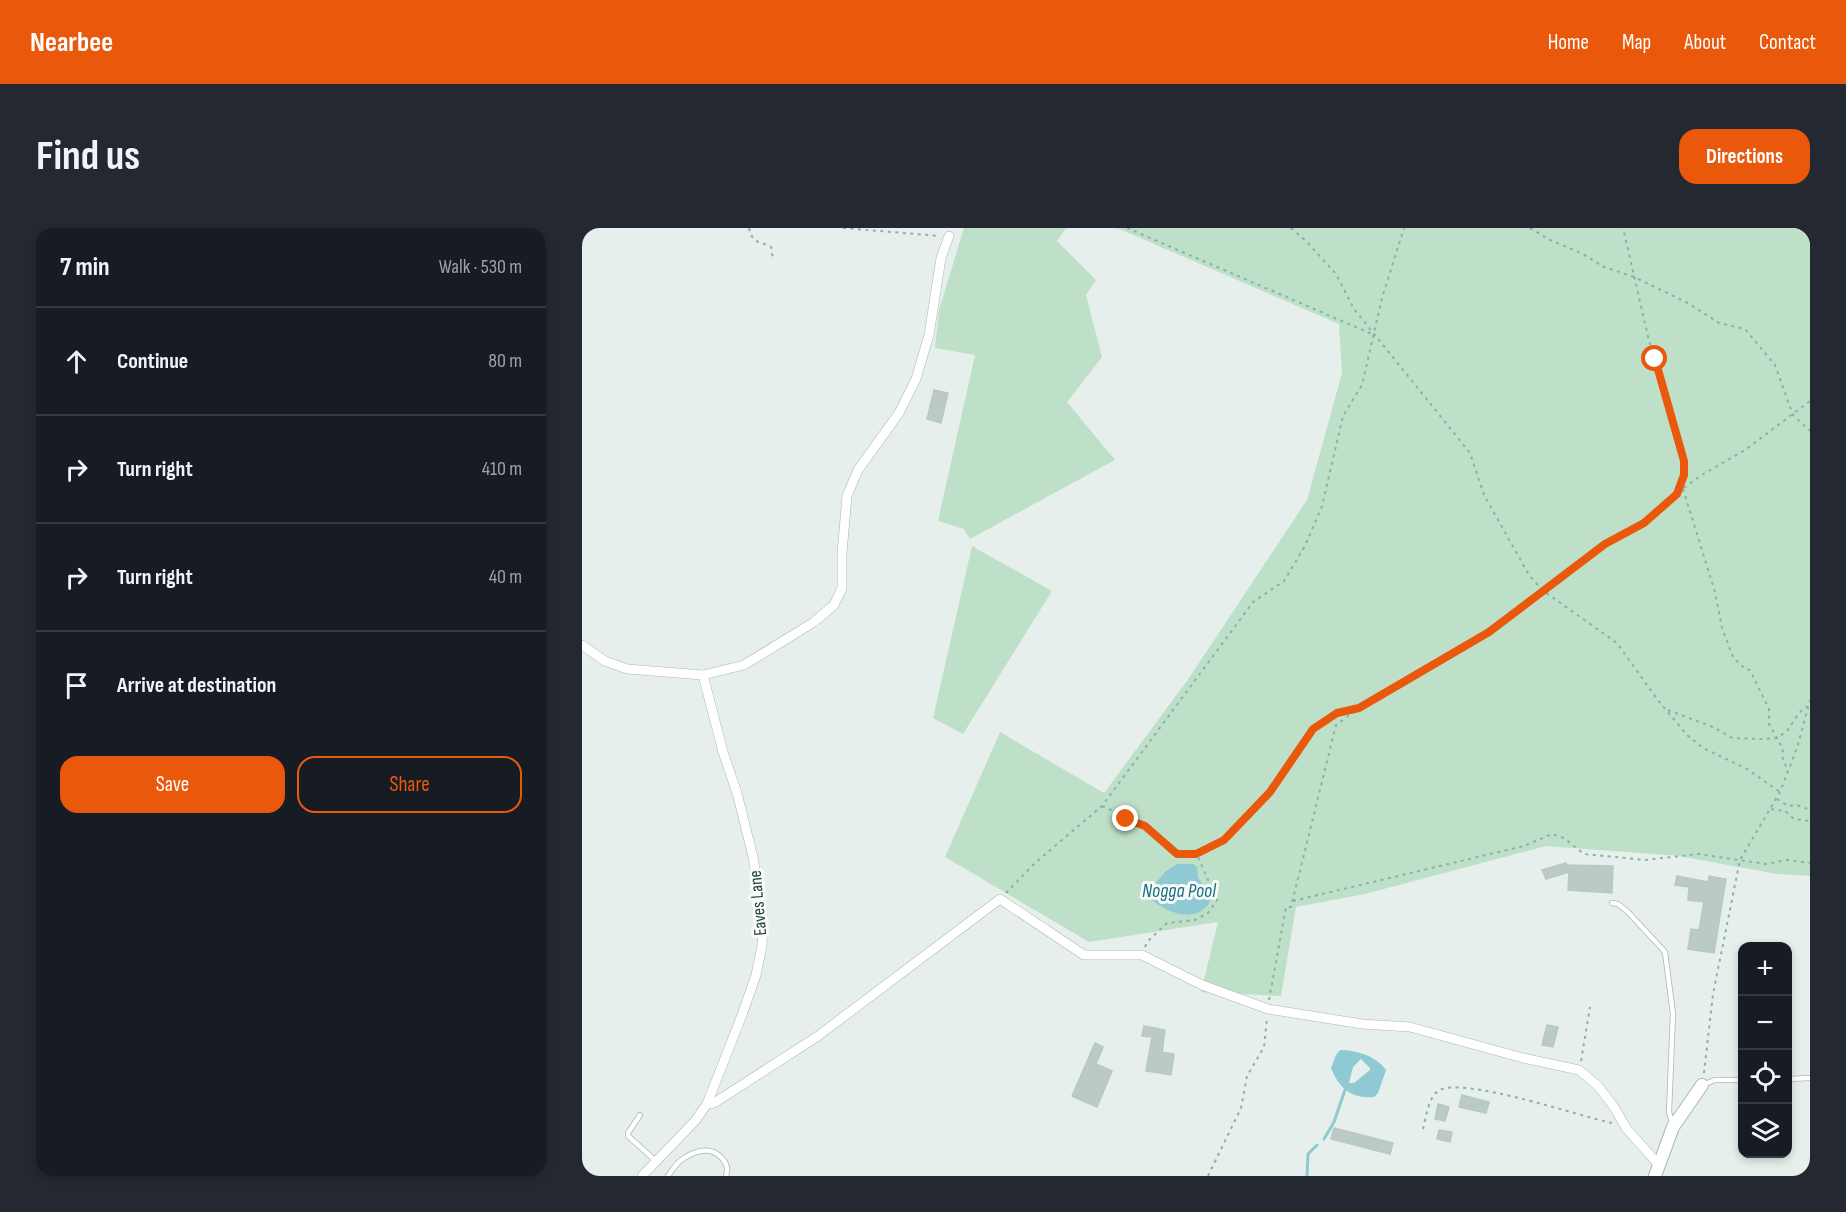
<!DOCTYPE html>
<meta charset="utf-8">
<style>
:root{--surface:#171b24;--page:#242831;--text:#f1f3f6;--muted:#9ea1a6;--line:#363941;--accent:#ea580c}
body{margin:0;font-family:"Sofia Sans Condensed",sans-serif;background:var(--page);color:var(--text)}
.controls{position:absolute;right:18px;bottom:18px;display:grid;overflow:hidden;border-radius:12px;box-shadow:0 3px 9px #0003}
.controls button{width:54px;height:54px;display:grid;place-items:center;padding:0;border:0;border-bottom:2px solid var(--line);background:var(--surface);color:var(--text);font:30px sans-serif}
.stop{position:absolute;width:18px;height:18px;margin:-14px;border:4px solid #ea580c;border-radius:50%;background:#fff}
.stop.end{background:#ea580c;border-color:#fff;box-shadow:0 2px 6px #0008}
.list{margin:0;padding:0;list-style:none}
h2{display:flex;justify-content:space-between;align-items:center;height:78px;margin:0;padding:0 24px;font-size:26px}
h2 small{font-size:20px;font-weight:400;color:var(--muted)}
.list li{display:grid;grid-template-columns:39px 1fr auto;gap:18px;align-items:center;box-sizing:border-box;height:108px;padding:0 24px;border-top:2px solid var(--line)}
.list b{display:block;font-size:22px;white-space:nowrap}
.list em{font-size:20px;font-style:normal;color:var(--muted)}
.actions{display:flex;gap:12px;padding:18px 24px}
.actions a{flex:1;padding:14px 0;border:2px solid var(--accent);border-radius:18px;text-align:center;font-size:21px;color:var(--accent)}
.actions .main{background:var(--accent);color:#fff}
.icon{flex:none;width:33px;height:33px;fill:none;stroke:currentColor;stroke-width:2;stroke-linecap:round;stroke-linejoin:round}
.map{position:relative;flex:none;width:1228px;height:948px;overflow:hidden;border-radius:18px}
header{display:flex;align-items:center;gap:36px;box-sizing:border-box;height:84px;padding:0 30px;background:var(--accent);color:#fff}
header strong{font-size:28px}
nav{display:flex;gap:33px;margin-inline-start:auto;font-size:21px}
.intro{display:flex;align-items:center;justify-content:space-between;box-sizing:border-box;height:144px;padding:0 36px}
h1{margin:0;font-size:42px}
.button{padding:15px 27px;border-radius:18px;background:var(--accent);color:#fff;font-size:21px;font-weight:700}
main{display:flex;gap:36px;padding:0 36px}
aside{flex:1;background:var(--surface);border-radius:18px;box-shadow:0 3px 9px #0003}
.map>svg:first-child{display:block}
.green{fill:#bfe0c8}
.water{fill:#8ec9d4;fill-rule:evenodd}
.lines{fill:none;stroke-linecap:round;stroke-linejoin:round}
.stream{stroke:#8ec9d4;stroke-width:3}
.building{fill:#bbcac4;stroke:#b8c9c2;stroke-width:1.5}
.service-casing{stroke:#a8b8b2;stroke-width:6}
.minor-casing{stroke:#a8b8b2;stroke-width:10}
.tertiary-casing{stroke:#a8b8b2;stroke-width:14}
.path{stroke:#86b3a5;stroke-width:2;stroke-dasharray:3 4.5;stroke-linecap:butt}
.service{stroke:#fff;stroke-width:4.5}
.minor{stroke:#fff;stroke-width:9}
.tertiary{stroke:#fff;stroke-width:12}
.route{stroke:#ea580c;stroke-width:8}
.labels{text-anchor:middle;dominant-baseline:central;stroke-width:6;stroke-linejoin:round;paint-order:stroke}
.street-label{font-size:18px;fill:#24423a;stroke:#f7fbf9}
.water-label{font-size:20px;font-style:italic;fill:#1c6f80;stroke:#f7fbf9}
</style>
<header>
<strong>Nearbee</strong>
<nav><a>Home</a><a>Map</a><a>About</a><a>Contact</a></nav>
</header>
<div class="intro"><h1>Find us</h1><a class="button">Directions</a></div>
<main>
<aside>
<h2>7 min<small>Walk · 530 m</small></h2>
<ul class="list">
<li><svg class="icon" aria-label="ahead" viewBox="0 0 24 24"><path d="M12 20V5M6 11l6-6 6 6"/></svg><div><b>Continue</b></div><em>80 m</em></li>
<li><svg class="icon" aria-label="right" viewBox="0 0 24 24"><path d="M7 20v-9h11M14 6l5 5-5 5"/></svg><div><b>Turn right</b></div><em>410 m</em></li>
<li><svg class="icon" aria-label="right" viewBox="0 0 24 24"><path d="M7 20v-9h11M14 6l5 5-5 5"/></svg><div><b>Turn right</b></div><em>40 m</em></li>
<li><svg class="icon" aria-label="arrive" viewBox="0 0 24 24"><path d="M6 21V4h12l-3 4 3 4H6"/></svg><div><b>Arrive at destination</b></div></li>
</ul>
<div class="actions"><a class="main">Save</a><a>Share</a></div>
</aside>
<div class="map">
<svg width="1228" height="948" viewBox="0 0 1228 948">
<rect width="100%" height="100%" fill="#e6efeb"/>
<g class="green">
<polygon points="382,0 484,0 475,13 514,52 504,67 520,129 485,174 533,232 388,311 382,301 356,293 393,127 353,120 357,82"/>
<polygon points="535,0 1228,0 1228,648 1195,646 1097,628 964,618 783,666 714,679 699,768 619,764 636,694 507,714 363,629 418,504 522,565 607,450 725,272 760,145 757,96"/>
<polygon points="390,318 470,363 381,506 351,490"/>
</g>
<g class="water">
<path d="M595 636H611L615 639 616 649 629 671C618 697 584 686 568 670V662L583 644Z"/>
<path d="M758 822C775 822 794 828 804 842L796 865 792 869C769 871 757 860 749 840L754 827ZM779 831 788 840V842L772 855H767L771 839Z"/>
</g>
<g class="lines">
<g class="stream">
<polyline points="742,911 752,894 764,859"/>
<polyline points="725,948 726,926 735,917"/>
</g>
</g>
<g class="building">
<polygon points="352,162 366,165 359,195 345,191"/>
<polygon points="984,635 985,637 1031,638 1030,665 986,662 987,644 964,651 960,642"/>
<polygon points="1095,648 1126,654 1127,648 1144,651 1132,725 1106,721 1109,701 1117,702 1122,674 1106,672 1107,659 1093,657"/>
<polygon points="965,797 976,799 971,819 960,817"/>
<polygon points="562,798 583,802 580,824 592,826 589,847 564,843 570,809 560,808"/>
<polygon points="513,815 521,819 514,836 530,843 515,879 490,868"/>
<polygon points="880,867 907,874 904,885 877,879"/>
<polygon points="856,876 867,879 863,893 853,891"/>
<polygon points="752,900 811,915 808,926 749,911"/>
<polygon points="857,902 870,904 868,914 855,911"/>
</g>
<g class="lines">
<defs>
<g id="service">
<polyline points="1030,675 1036,676 1046,684 1083,724 1091,786 1087,884 1091,897"/>
<polyline points="1206,851 1228,850"/>
<polyline points="1120,857 1133,852 1160,852"/>
<polyline points="58,887 46,905 46,908 75,934"/>
<path d="M86 948C91 941 95 934 102 930 107 927 113 924 119 923 134 920 149 934 144 948"/>
</g>
<g id="minor">
<polyline points="0,417 23,433 45,441 121,447 162,437 232,394 252,377 260,360 260,325 265,268 276,242 317,185 334,151 347,107 359,30 367,8"/>
<polyline points="125,876 132,875 236,808 418,671 502,727 560,727 620,757 686,781 780,796 828,799 941,830 997,842 1016,858 1032,879 1044,900 1076,936"/>
<polyline points="60,948 113,893 125,876 160,787 174,747 180,718 181,691 171,629 155,565 141,524 121,447"/>
</g>
<polyline id="tertiary" points="1073,948 1091,899 1120,857"/>
</defs>
<use href="#service" class="service-casing"/>
<use href="#minor" class="minor-casing"/>
<use href="#tertiary" class="tertiary-casing"/>
<g class="path">
<path d="M167 0C171 17 177 12 189 19L191 31"/>
<polyline points="261,0 357,8"/>
<polyline points="545,0 790,106"/>
<polyline points="709,0 725,14 754,46 772,81 888,225 902,267 947,347 960,362 1035,415 1075,471 1105,507 1121,520 1165,541 1198,564"/>
<polyline points="948,0 966,11 1001,26 1020,38 1052,49 1106,75 1137,95 1163,101 1193,137 1211,187 1228,203"/>
<polyline points="1102,260 1118,248 1163,222 1228,173"/>
<polyline points="1101,261 1133,364 1140,400 1151,429 1163,441 1168,442 1187,481 1187,496 1201,521 1200,528 1206,544"/>
<polyline points="1086,482 1131,499 1150,510 1180,511 1195,510 1205,503 1217,485 1225,478"/>
<polyline points="1195,571 1206,578 1215,577 1228,582"/>
<polyline points="520,578 563,598 595,626 614,626 642,612 688,564 731,501 755,485 775,480"/>
<polyline points="1189,581 1203,583 1212,591 1228,593"/>
<polyline points="424,665 453,635 520,578 671,374 702,353 723,318 740,278 761,188 780,157 800,70 822,0"/>
<polyline points="711,673 942,618 970,606 982,610 1002,626 1063,632 1116,626 1184,636 1205,632 1228,635"/>
<polyline points="563,719 566,713 585,695 613,692 626,685 635,672 615,627"/>
<polyline points="687,772 704,679 709,679 754,497 777,480 907,404 1023,316 1062,295 1095,266 1102,247 1102,233 1081,153 1067,113 1041,0"/>
<polyline points="999,833 1008,779"/>
<polyline points="1122,845 1131,766 1158,632 1198,564 1215,520 1228,472"/>
<path d="M841 901C844 890 846 870 856 863 877 847 1000 889 1030 895"/>
<polyline points="626,948 659,880 665,848 682,819 685,790"/>
</g>
<use href="#service" class="service"/>
<use href="#minor" class="minor"/>
<use href="#tertiary" class="tertiary"/>
</g>
<g class="lines">
<polyline class="route" points="544,591 563,598 595,626 614,626 642,612 688,564 731,501 755,485 777,480 907,404 1023,316 1062,295 1095,266 1102,247 1102,233 1073,131"/>
</g>
<g class="labels">
<g class="street-label">
<text transform="translate(176 675) rotate(-95)">Eaves Lane</text>
</g>
<g class="water-label">
<text x="597" y="663">Nogga Pool</text>
</g>
</g>
</svg>
<div class="controls">
<button>+</button>
<button>−</button>
<button><svg class="icon" aria-label="locate" viewBox="0 0 24 24"><circle cx="12" cy="12" r="6"/><path d="M12 2v4M12 18v4M2 12h4M18 12h4"/></svg></button>
<button><svg class="icon" aria-label="layers" viewBox="0 0 24 24"><path d="M12 4l9 5-9 5-9-5zM3 14l9 5 9-5"/></svg></button>
</div>
<div class="stop" style="left:1073px;top:131px"></div>
<div class="stop end" style="left:544px;top:591px"></div>
</div>
</main>
